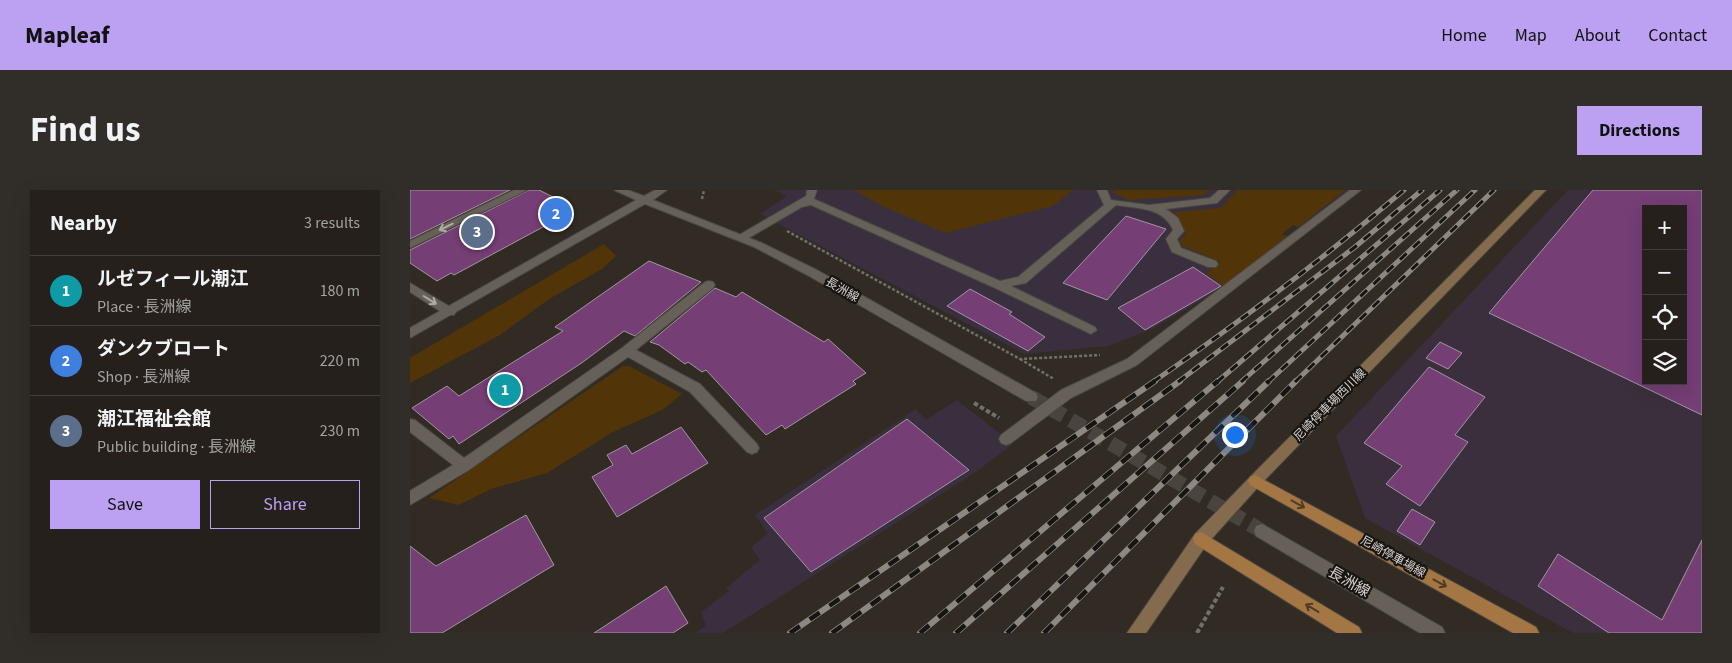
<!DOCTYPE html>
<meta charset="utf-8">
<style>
:root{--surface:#25201b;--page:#312d28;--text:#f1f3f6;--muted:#a3a3a3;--line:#423e3a;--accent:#bca0f2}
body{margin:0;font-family:"Source Sans 3","Noto Sans JP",sans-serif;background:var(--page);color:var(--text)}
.controls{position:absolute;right:15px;top:15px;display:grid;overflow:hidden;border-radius:0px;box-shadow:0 5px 20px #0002}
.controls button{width:45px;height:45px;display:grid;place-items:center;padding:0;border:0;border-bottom:1px solid var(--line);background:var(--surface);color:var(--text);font:25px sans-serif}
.you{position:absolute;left:824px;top:244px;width:18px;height:18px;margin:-12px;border:4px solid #fff;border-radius:50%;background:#1a73e8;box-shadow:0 0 0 8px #1a73e833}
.badge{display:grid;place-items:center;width:32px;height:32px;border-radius:50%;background:var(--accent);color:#fff;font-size:16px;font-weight:700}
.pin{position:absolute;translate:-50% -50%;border:2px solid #fff;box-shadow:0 1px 5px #0006}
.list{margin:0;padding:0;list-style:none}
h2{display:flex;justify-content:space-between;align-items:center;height:65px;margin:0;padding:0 20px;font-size:21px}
h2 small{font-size:16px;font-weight:400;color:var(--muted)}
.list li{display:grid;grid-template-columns:32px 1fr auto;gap:15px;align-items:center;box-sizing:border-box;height:70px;padding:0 20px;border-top:1px solid var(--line)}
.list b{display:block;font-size:19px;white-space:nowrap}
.list p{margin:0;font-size:16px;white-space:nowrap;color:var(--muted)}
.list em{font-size:16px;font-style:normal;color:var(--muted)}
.actions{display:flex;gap:10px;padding:15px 20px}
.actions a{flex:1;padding:11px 0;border:1px solid var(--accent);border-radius:0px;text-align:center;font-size:18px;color:var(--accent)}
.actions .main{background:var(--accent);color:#111}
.icon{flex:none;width:28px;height:28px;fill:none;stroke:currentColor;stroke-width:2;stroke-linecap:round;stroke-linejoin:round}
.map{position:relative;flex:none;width:1292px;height:443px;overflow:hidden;border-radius:0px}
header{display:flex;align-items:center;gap:30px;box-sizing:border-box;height:70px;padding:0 25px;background:var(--accent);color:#111}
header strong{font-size:24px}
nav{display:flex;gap:28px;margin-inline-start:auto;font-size:18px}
.intro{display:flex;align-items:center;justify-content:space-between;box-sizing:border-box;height:120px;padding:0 30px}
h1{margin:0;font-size:35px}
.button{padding:12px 22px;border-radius:0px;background:var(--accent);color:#111;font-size:18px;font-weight:700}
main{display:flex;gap:30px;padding:0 30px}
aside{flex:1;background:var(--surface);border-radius:0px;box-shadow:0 5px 20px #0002}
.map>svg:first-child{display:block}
.commercial{fill:#3a2f3f}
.industrial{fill:#3b2f3e;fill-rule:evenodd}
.green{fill:#513508}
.building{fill:#753e75;stroke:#9f979f;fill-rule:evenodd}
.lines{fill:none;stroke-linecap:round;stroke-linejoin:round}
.tertiary-tunnel{stroke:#4a443e;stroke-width:15;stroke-dasharray:15 8;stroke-linecap:butt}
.service-casing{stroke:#4a463f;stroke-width:2}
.minor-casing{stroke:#4a463f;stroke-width:2}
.tertiary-casing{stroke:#4a463f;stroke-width:2}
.secondary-casing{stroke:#4a463f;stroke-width:2}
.primary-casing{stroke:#4a463f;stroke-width:2}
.path-far1{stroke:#746f69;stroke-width:2.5;stroke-dasharray:3 2;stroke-linecap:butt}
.path{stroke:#746f69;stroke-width:4;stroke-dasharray:4.5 2.5;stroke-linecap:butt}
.service{fill:#666058;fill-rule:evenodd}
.minor{fill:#666058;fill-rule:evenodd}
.tertiary{fill:#666058;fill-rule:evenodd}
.secondary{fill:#856b4e;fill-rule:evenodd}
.primary{fill:#a47643;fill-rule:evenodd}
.rail-far1-casing{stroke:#8d8882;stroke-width:5}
.rail-casing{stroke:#8d8882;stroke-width:6}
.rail-far1{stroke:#171411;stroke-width:3;stroke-dasharray:9;stroke-linecap:butt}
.rail{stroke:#171411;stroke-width:4.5;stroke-dasharray:12;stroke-linecap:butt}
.oneway{stroke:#afaba5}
.oneway2{stroke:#4f3b25}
.labels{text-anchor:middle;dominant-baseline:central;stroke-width:4.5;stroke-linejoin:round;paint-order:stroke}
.street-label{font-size:12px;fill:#d7d3ce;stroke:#171411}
.near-street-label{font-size:15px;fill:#d7d3ce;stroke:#171411}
</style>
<header>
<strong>Mapleaf</strong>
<nav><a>Home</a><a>Map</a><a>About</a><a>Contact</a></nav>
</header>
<div class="intro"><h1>Find us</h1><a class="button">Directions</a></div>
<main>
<aside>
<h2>Nearby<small>3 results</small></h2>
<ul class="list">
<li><span class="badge" style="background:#0f9aa8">1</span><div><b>ルゼフィール潮江</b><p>Place · 長洲線</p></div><em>180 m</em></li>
<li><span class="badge" style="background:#3f7fe0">2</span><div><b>ダンクブロート</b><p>Shop · 長洲線</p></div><em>220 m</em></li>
<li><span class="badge" style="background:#5c6f8a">3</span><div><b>潮江福祉会館</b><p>Public building · 長洲線</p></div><em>230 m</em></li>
</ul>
<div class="actions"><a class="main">Save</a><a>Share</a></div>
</aside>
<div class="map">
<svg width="1292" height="443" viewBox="0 0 1292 443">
<rect width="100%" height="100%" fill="#312b24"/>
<g class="commercial">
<polygon points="364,0 938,0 889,38 883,35 872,44 879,47 814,97 744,138 698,156 614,164 350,24 377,6"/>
<polygon points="547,210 603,254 566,282 313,443 285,443 296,436 291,422 319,401 316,398 350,370 341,357 358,344 345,325 506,219 516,230"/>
</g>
<path class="industrial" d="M1158 0H1292V443H1163L955 328 926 246ZM1236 19H1273V191H1236Z"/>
<g class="green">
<polygon points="444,0 663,0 643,16 535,43 470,15"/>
<polygon points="704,0 799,0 794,5 719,10 705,4"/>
<polygon points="828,0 935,0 888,37 883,35 872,44 877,47 814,96 796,83 811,72 773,56 769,51 776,44 764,26 766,22 810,18"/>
<polygon points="194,54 206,66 192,79 139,109 90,145 0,193 0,168"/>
<polygon points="213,176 219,176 272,204 252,220 203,242 137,283 81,299 49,315 19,308"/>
</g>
<g class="building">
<polygon points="0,0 100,0 0,49"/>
<polygon points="119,0 129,0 157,14 148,19 157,24 44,85 41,83 27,91 0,73 0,60"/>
<path d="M1183 0H1292V225L1079 123ZM1236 19H1273V191H1236Z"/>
<polygon points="716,26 756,39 697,110 653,93"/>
<polygon points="239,71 291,92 225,146 214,141 173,172 49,254 43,246 39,249 2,218 37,196 49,206 153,141 145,137"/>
<polygon points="783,77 811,96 735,140 708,118"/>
<polygon points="305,98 326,107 332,102 414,152 418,149 456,183 443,191 446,194 375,239 372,235 356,245 296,180 292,182 278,172 275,174 249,155 240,152"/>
<polygon points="560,99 602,122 599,124 635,147 618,161 537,116"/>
<polygon points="1030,152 1052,163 1038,179 1016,168"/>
<polygon points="1019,177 1075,207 1045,245 1058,252 1010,316 976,294 992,276 954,253"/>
<polygon points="497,229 559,280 401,382 354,328"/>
<polygon points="271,237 298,273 207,327 182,287 203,275 197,265 216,255 222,264"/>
<polygon points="1002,319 1025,332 1010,355 987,341"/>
<polygon points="116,325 144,375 32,443 0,443 0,356 26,376"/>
<polygon points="1292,350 1292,443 1199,443 1128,396 1148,364 1252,430"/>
<polygon points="256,396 278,433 263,443 184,443"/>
</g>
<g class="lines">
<polyline class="tertiary-tunnel" points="621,207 852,341"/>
<defs>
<g id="service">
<path d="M397 0H407L404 9 590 91 608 87 694 15 687 0H697L701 10 739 15 800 8 809 0H820L807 13 756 19 768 28 774 41 767 49 771 58 806 71 808 74 806 77H798L762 62 756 49 763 40C753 17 729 19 706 15L616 93 601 96 685 137 687 140 681 144 585 98 401 15 392 17 337 49H329L328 47 329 45 396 6Z"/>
<polygon points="299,91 303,92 305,95 303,98 226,160 290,194 347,254 349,258 347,262 342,264 337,262 280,202 218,167 59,280 0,315 0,301 43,275 0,242 0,229 5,230 54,268 212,158 295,92"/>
</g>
<g id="minor">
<polygon points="104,0 117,0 0,58 0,51"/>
<polygon points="940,0 951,0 727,175 661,208 601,253 596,255 591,253 589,249 591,245 651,200 717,169"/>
<polygon points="0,93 44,119 46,122 44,125 36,125 0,102"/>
</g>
<g id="tertiary">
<polygon points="204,0 218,0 234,6 245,0 257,0 243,10 352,53 407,80 626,203 628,207 626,211 616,211 399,86 344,57 235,14 0,148 0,138 226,10"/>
<polygon points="852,334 1032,437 1035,443 1010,443 846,346 844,341 846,336"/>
</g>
<polygon id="secondary" points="1125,0 1136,0 850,295 797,354 736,443 717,443 785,344 840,287"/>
<g id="primary">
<polygon points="845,285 1126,437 1129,443 1103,443 840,295 838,291 840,287"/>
<polygon points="791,342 949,437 952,443 927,443 785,354 783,349 785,344"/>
</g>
</defs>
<use href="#service" class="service-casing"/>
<use href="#minor" class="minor-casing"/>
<use href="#tertiary" class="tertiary-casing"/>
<use href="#secondary" class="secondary-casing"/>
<use href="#primary" class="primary-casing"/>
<g class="path-far1">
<polyline points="292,9 294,0"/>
<polyline points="377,41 610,169 690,165"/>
<polyline points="610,169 644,189"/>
</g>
<g class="path">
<polyline points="564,213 589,228"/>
<polyline points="787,443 813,397"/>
</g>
<use href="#service" class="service"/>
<use href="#minor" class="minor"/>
<use href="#tertiary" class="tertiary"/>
<use href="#secondary" class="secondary"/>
<use href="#primary" class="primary"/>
<defs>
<g id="rail-far1">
<path d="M743 192C830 132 914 68 994 0"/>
<polyline points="768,192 945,57 1012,0"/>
<polyline points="807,192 1030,0"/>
<polyline points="831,192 1047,0"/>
<polyline points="858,192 1065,0"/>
<polyline points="885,192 1084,0"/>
</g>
<g id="rail">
<polyline points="380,443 745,191"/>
<polyline points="422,443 770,191"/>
<polyline points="510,443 808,191"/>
<polyline points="546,443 833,191"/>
<polyline points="597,443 859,191"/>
<polyline points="634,443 886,191"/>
</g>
</defs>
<use href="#rail-far1" class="rail-far1-casing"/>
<use href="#rail" class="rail-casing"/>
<use href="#rail-far1" class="rail-far1"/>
<use href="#rail" class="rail"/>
</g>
<defs><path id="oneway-shaft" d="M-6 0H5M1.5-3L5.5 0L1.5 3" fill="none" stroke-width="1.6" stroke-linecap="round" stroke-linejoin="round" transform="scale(1.25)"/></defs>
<g class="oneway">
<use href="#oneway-shaft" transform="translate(36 37) rotate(154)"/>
<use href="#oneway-shaft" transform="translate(20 110) rotate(32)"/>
</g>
<g class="oneway2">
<use href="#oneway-shaft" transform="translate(888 314) rotate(29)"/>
<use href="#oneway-shaft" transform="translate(1030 393) rotate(29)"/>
<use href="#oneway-shaft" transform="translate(902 418) rotate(-149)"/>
</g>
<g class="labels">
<g class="street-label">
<text transform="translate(432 100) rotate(30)">長洲線</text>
<text transform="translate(920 215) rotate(-45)">尼崎停車場西川線</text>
<text transform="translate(983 367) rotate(29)">尼崎停車場線</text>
</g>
<g class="near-street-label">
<text transform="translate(939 392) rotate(30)">長洲線</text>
</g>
</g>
</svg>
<div class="controls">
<button>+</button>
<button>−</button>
<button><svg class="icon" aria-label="locate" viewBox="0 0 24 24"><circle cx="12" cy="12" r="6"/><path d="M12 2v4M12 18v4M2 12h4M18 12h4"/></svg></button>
<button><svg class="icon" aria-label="layers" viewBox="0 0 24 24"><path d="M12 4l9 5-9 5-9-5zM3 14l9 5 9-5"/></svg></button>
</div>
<div class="you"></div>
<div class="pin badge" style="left:95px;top:200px;background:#0f9aa8">1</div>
<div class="pin badge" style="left:146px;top:24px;background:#3f7fe0">2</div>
<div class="pin badge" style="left:67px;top:42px;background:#5c6f8a">3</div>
</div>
</main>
